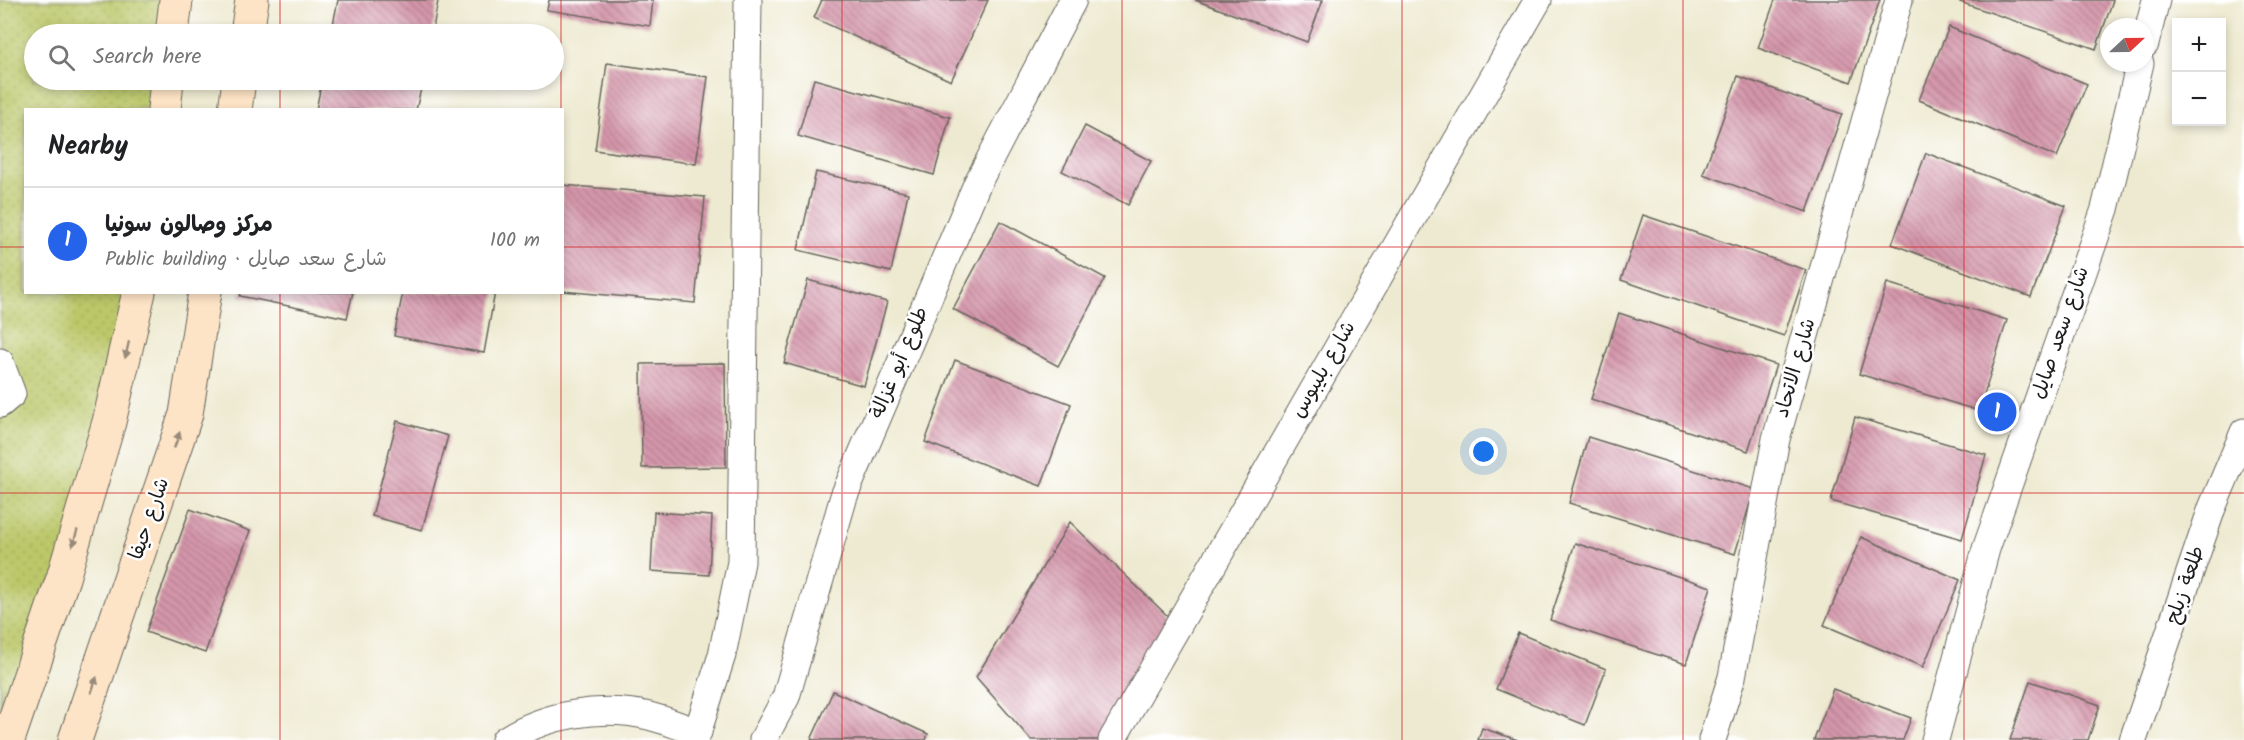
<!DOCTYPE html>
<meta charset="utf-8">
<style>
:root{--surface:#fff;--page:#f2f2f2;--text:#202124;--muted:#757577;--line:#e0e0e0;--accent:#2563eb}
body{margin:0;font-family:Kalam,"Playpen Sans Arabic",sans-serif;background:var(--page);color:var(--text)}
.controls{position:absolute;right:18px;top:18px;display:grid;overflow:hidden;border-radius:0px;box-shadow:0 3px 9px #0003}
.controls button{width:54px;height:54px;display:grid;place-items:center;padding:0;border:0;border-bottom:2px solid var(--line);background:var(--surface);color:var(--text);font:30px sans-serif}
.compass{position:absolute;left:2100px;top:18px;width:54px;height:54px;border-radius:50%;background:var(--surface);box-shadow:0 3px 9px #0003;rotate:68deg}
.you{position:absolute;left:1484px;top:452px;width:21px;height:21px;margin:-15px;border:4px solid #fff;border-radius:50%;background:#1a73e8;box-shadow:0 0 0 9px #1a73e833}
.badge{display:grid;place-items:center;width:39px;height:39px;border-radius:50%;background:var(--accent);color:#fff;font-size:20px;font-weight:700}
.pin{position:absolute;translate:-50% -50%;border:3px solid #fff;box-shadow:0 2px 6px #0006}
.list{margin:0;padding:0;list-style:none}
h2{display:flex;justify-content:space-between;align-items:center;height:78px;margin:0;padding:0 24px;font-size:26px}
h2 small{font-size:20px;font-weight:400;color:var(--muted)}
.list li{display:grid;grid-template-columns:39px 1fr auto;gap:18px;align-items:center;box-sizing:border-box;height:108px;padding:0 24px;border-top:2px solid var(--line)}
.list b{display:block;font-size:22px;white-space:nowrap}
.list p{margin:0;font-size:20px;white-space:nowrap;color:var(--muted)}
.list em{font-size:20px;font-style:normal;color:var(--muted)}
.icon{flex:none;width:33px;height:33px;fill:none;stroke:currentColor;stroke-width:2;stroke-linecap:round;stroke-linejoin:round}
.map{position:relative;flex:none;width:2244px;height:740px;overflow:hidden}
.search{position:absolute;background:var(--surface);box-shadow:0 3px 9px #0003;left:24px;top:24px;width:540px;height:66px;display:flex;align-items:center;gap:15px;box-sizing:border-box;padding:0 21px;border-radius:33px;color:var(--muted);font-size:22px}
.panel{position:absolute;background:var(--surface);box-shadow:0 3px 9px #0003;left:24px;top:108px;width:540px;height:186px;border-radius:0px}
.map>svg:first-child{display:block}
.park{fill:url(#park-dots);stroke:#6c7242;stroke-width:1.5}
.building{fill:url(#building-back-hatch)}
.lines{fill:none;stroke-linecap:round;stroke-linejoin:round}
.street-casing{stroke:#66645b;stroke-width:29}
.secondary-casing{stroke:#66645b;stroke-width:35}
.street{stroke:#fff;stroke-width:27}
.secondary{stroke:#fee4c6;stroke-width:33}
.oneway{fill:#988a7a}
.grid{fill:none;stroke:#d62828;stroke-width:1.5;stroke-opacity:0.55}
.labels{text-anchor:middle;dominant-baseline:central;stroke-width:5;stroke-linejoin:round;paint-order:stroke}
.street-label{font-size:20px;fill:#1c1c1c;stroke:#fff}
</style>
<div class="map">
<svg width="2244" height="740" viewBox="0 0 2244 740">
<defs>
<pattern id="park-dots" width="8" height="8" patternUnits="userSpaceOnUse" patternTransform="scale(1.5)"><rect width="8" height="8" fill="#bbc769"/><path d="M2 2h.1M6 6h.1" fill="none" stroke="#a0aa5a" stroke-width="1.8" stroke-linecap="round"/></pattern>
<pattern id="building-back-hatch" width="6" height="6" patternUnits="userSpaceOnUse" patternTransform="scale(1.5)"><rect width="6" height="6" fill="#d596ab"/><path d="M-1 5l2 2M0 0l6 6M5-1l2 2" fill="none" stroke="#ac7a8a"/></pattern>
</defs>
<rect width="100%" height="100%" fill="#fff"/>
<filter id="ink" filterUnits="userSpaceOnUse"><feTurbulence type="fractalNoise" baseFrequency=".0167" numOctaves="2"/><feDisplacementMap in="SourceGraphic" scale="12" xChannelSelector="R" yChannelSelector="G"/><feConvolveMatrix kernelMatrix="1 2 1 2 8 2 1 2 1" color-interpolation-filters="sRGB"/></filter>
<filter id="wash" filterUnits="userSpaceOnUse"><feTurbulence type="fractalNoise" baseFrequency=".008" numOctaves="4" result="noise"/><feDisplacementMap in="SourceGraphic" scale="24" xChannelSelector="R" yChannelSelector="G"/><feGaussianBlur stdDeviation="1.35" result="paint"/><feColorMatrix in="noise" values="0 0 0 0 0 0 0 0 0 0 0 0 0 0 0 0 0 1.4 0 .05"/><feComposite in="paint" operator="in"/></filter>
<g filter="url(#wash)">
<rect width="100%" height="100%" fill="#eeead1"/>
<polygon class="park" points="0,0 164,0 159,34 34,34 34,80 153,80 149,109 26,110 26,292 126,293 109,422 0,740"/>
<g id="blocks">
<g class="building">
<polygon points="338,0 436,0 438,1 432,34 331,34"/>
<polygon points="549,0 653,0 650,26 547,10"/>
<polygon points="822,0 988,0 951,81 814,18"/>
<polygon points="1195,0 1323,0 1307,42"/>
<polygon points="1775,0 1880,0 1851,82 1758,48"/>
<polygon points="1960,0 2113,0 2096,49 1960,2"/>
<polygon points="1949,27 2087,84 2057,157 1919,100"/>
<polygon points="607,63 708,77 696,164 595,150"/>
<polygon points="1738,76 1842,114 1807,212 1703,174"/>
<polygon points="814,79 950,117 934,175 798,136"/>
<polygon points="322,80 423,80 416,110 316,110"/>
<polygon points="1085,126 1151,161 1128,205 1062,171"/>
<polygon points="1926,153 2066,206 2031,297 1892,244"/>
<polygon points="816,172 908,193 891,272 798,250"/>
<polygon points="562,185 705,197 695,303 562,291"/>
<polygon points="1643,215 1806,270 1784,336 1621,280"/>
<polygon points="1000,221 1105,278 1058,366 953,309"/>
<polygon points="808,280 887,302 864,386 784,363"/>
<polygon points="1887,283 2007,320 1979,411 1859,374"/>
<polygon points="241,292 353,292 347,318 240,296"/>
<polygon points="403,292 495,292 484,353 394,336"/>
<polygon points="1619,313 1776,365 1748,451 1591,399"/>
<polygon points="955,360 1071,404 1041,486 925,442"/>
<polygon points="725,363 726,467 642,468 641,364"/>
<polygon points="1855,417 1986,455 1962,539 1831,501"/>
<polygon points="397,421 448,436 422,530 372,516"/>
<polygon points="1588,437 1754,489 1735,554 1569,503"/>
<polygon points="190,509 250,531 205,653 146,632"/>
<polygon points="654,512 712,516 709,575 651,571"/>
<polygon points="1070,522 1178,626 1107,740 1031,740 976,677"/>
<polygon points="1861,537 1960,580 1923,667 1824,625"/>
<polygon points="1575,543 1711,587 1686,664 1550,620"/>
<polygon points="1518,633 1606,669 1585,725 1496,689"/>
<polygon points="2030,681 2100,705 2088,740 2010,740"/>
<polygon points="1833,689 1911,718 1903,740 1814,740"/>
<polygon points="833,691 928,734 926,740 811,740"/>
<polygon points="1482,728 1518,740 1478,740"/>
</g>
</g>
</g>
<g filter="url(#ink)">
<use href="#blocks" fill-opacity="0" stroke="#66645b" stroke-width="1.5"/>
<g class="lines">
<defs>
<g id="street">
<polyline points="2145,44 2156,0"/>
<polyline points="0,362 12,394 0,404"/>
<path d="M505 740C546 714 601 705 649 716 665 720 682 727 698 732"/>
<polyline points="695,740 722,655 741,562 748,0"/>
<polyline points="763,740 786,697 844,496 977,184 1073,0"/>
<polyline points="1112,740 1538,0"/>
<polyline points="1712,740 1732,677 1776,439 1899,0"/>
<polyline points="1935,740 1986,549 2105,209 2140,63"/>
<polyline points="2133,740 2212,508 2244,432"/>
</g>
<g id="secondary">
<polyline points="172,34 176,0"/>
<polyline points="247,34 252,0"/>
<polyline points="164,110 167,80"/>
<polyline points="235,110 239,80"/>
<polyline points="8,740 63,578 109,422 139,292"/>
<polyline points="75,740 186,414 205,292"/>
</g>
</defs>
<use href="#street" class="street-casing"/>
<use href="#secondary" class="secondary-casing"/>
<use href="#street" class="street"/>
<use href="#secondary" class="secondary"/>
</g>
<defs><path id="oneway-solid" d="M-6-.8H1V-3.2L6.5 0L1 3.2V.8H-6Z" transform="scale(1.5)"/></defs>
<g class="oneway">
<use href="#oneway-solid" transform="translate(127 350) rotate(103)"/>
<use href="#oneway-solid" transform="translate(177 440) rotate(-71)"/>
<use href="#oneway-solid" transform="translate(75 538) rotate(106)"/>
<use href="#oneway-solid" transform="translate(94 685) rotate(-71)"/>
</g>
</g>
<path class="grid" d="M280 0V34M561 0V110M842 0V740M1122 0V740M1402 0V740M1683 0V740M1964 0V740M280 80V110M0 247H26M562 247H2244M280 292V740M561 292V740M0 493H2244"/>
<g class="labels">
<g class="street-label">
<text transform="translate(2061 333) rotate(-71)">شارع سعد صايل</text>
<text transform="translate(900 363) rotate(-67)">طلوع أبو غزالة</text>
<text transform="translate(1796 368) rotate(-74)">شارع الاتحاد</text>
<text transform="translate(1324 370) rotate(-60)">شارع بليبوس</text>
<text transform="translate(150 519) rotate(-71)">شارع حيفا</text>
<text transform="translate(2186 585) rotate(-71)">طلعة زبلح</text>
</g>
</g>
</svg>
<div class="controls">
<button>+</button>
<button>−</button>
</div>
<svg class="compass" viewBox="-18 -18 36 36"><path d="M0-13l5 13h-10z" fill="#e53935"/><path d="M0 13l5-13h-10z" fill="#757577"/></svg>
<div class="you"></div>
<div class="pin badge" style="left:1997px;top:412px">1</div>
<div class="search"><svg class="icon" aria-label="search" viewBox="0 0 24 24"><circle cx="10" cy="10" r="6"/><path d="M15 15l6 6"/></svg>Search here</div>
<section class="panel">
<h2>Nearby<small></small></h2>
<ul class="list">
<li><span class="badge">1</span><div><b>مركز وصالون سونيا</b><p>Public building · شارع سعد صايل</p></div><em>100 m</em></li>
</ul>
</section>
</div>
